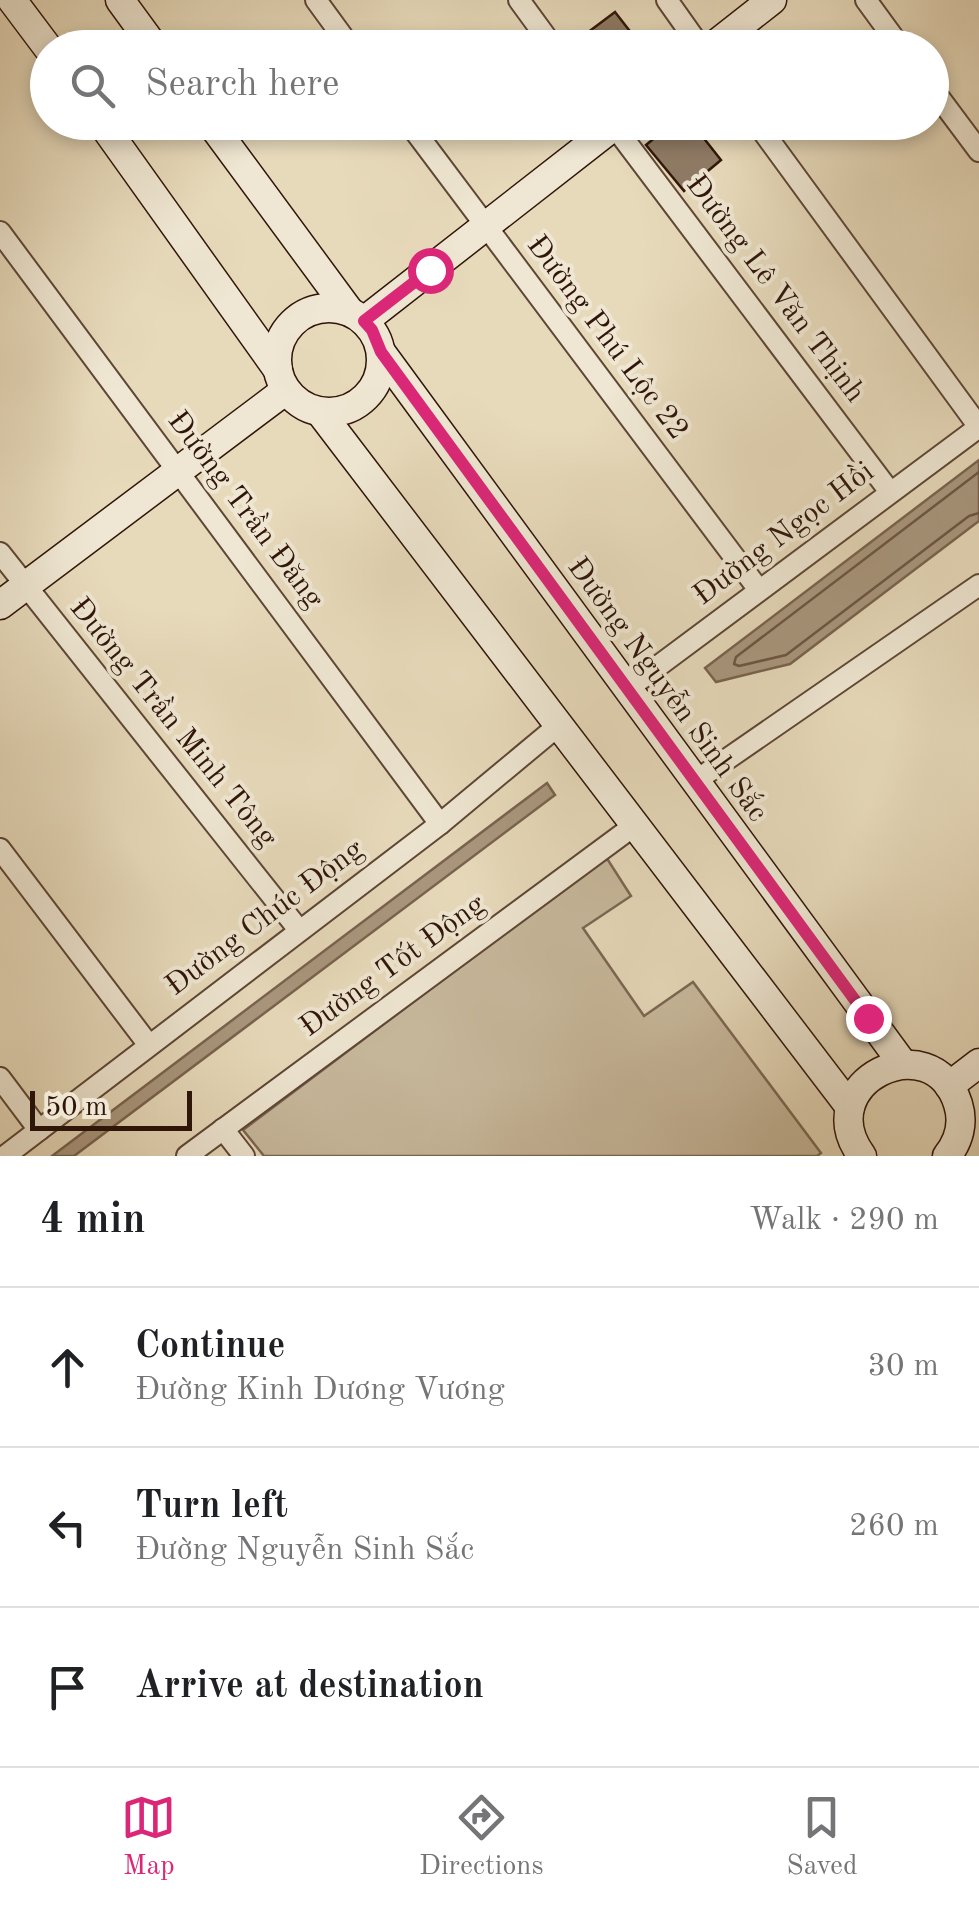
<!DOCTYPE html>
<meta charset="utf-8">
<style>
:root{--surface:#fff;--page:#f2f2f2;--text:#202124;--muted:#757577;--line:#e0e0e0;--accent:#db2777}
body{margin:0;font-family:"Old Standard TT",serif;background:var(--page);color:var(--text)}
.scale{position:absolute;left:30px;bottom:25px;width:162px;box-sizing:border-box;padding-left:10px;border:5px solid #301509;border-top:0;font-size:28px;line-height:35px;white-space:nowrap;color:#301509;-webkit-text-stroke:8px #efe7d3;paint-order:stroke}
.stop{position:absolute;width:30px;height:30px;margin:-22px;border:8px solid #db2777;border-radius:50%;background:#fff}
.stop.end{background:#db2777;border-color:#fff;box-shadow:0 2px 10px #0008}
.list{margin:0;padding:0;list-style:none}
h2{display:flex;justify-content:space-between;align-items:center;height:130px;margin:0;padding:0 40px;font-size:42px}
h2 small{font-size:32px;font-weight:400;color:var(--muted)}
.list li{display:grid;grid-template-columns:65px 1fr auto;gap:30px;align-items:center;box-sizing:border-box;height:160px;padding:0 40px;border-top:2px solid var(--line)}
.list b{display:block;font-size:38px;white-space:nowrap}
.list p{margin:0;font-size:32px;white-space:nowrap;color:var(--muted)}
.list em{font-size:32px;font-style:normal;color:var(--muted)}
.icon{flex:none;width:55px;height:55px;fill:none;stroke:currentColor;stroke-width:2;stroke-linecap:round;stroke-linejoin:round}
.map{position:relative;flex:none;width:979px;height:1156px;overflow:hidden}
.search{position:absolute;background:var(--surface);box-shadow:0 5px 15px #0003;left:30px;right:30px;top:30px;height:110px;display:flex;align-items:center;gap:25px;box-sizing:border-box;padding:0 35px;border-radius:55px;color:var(--muted);font-size:38px}
.sheet{height:610px;background:var(--surface)}
nav{display:flex;justify-content:space-around;align-items:center;box-sizing:border-box;height:140px;border-top:2px solid var(--line);background:var(--surface);font-size:28px;color:var(--muted)}
nav a{display:grid;justify-items:center;gap:5px}
nav .on{color:var(--accent)}
.map>svg:first-child{display:block}
.green{fill:#c8b99d;stroke:#7c6753;stroke-width:2.5}
.water{fill:#a9977e;stroke:#79634f;stroke-width:2.5}
.lines{fill:none;stroke-linecap:round;stroke-linejoin:round}
.shore{stroke:#6c5644;stroke-width:2.5}
.building{fill:#8f7b66;stroke:#301509;stroke-width:2.5}
.street-casing{stroke:#5e4636;stroke-width:24}
.secondary-casing{stroke:#301509;stroke-width:31}
.street{stroke:#efe7d3;stroke-width:20}
.secondary{stroke:#efe7d3;stroke-width:28}
.route{stroke:#db2777;stroke-width:12}
.labels{text-anchor:middle;dominant-baseline:central;stroke-width:8;stroke-linejoin:round;paint-order:stroke}
.street-label{font-size:30px;fill:#301509;stroke:#efe7d3}
</style>
<div class="map">
<svg width="979" height="1156" viewBox="0 0 979 1156">
<rect width="100%" height="100%" fill="#e7dabb"/>
<filter id="stains"><feTurbulence type="fractalNoise" baseFrequency=".002" numOctaves="4"/><feColorMatrix values="0 0 0 0 .2 0 0 0 0 .09 0 0 0 0 .02 0 0 0 .5 -.17"/></filter>
<radialGradient id="worn" r=".72"><stop offset=".6" stop-color="#630" stop-opacity="0"/><stop offset="1" stop-color="#630" stop-opacity=".3"/></radialGradient>
<polygon class="green" points="606,857 631,896 583,928 644,1016 693,982 821,1153 817,1156 264,1156 243,1130"/>
<g class="water">
<polygon points="979,460 979,521 790,664 716,682 705,668"/>
<polygon points="547,783 555,795 74,1156 52,1156"/>
</g>
<g class="lines">
<polyline class="shore" points="979,472 736,657 734,664 739,666 786,655 969,516 979,513"/>
</g>
<g class="building">
<polygon points="615,12 643,48 598,48 587,33"/>
<polygon points="674,122 691,122 721,160 684,191 646,145"/>
</g>
<g class="lines">
<defs>
<g id="street">
<polyline points="316,0 351,48"/>
<polyline points="519,0 554,48"/>
<polyline points="667,0 701,48"/>
<polyline points="866,0 901,48"/>
<polyline points="932,88 979,151"/>
<polyline points="408,122 759,590"/>
<polyline points="611,122 890,492"/>
<polyline points="756,122 979,427"/>
<polyline points="0,232 440,824"/>
<polyline points="0,553 299,930"/>
<polyline points="626,690 979,427"/>
<polyline points="694,782 979,585"/>
<polyline points="0,849 148,1044"/>
<polyline points="0,1078 39,1130"/>
<polyline points="223,1129 244,1156"/>
<polyline points="5,1156 440,824 559,725"/>
<polyline points="187,1156 635,825"/>
</g>
<g id="secondary">
<polyline points="12,0 48,48"/>
<polyline points="120,0 155,48"/>
<polyline points="711,48 772,0"/>
<polyline points="101,122 278,370"/>
<polyline points="210,122 350,312"/>
<circle cx="329" cy="360" r="52"/>
<polyline points="364,321 619,122"/>
<polyline points="381,352 903,1064"/>
<polyline points="320,412 850,1107"/>
<polyline points="0,605 286,390"/>
<polyline points="949,1086 979,1063"/>
<path d="M862 1156C808 1083 932 1022 958 1104 964 1123 959 1141 947 1156"/>
</g>
</defs>
<use href="#street" class="street-casing"/>
<use href="#secondary" class="secondary-casing"/>
<use href="#street" class="street"/>
<use href="#secondary" class="secondary"/>
</g>
<g class="lines">
<polyline class="route" points="430,270 364,321 372,330 381,352 868,1018"/>
</g>
<g class="labels">
<g class="street-label">
<text transform="translate(775 289) rotate(53)">Đường Lê Văn Thịnh</text>
<text transform="translate(607 338) rotate(53)">Đường Phú Lộc 22</text>
<text transform="translate(245 510) rotate(53)">Đường Trần Đăng</text>
<text transform="translate(784 534) rotate(-37)">Đường Ngọc Hồi</text>
<text transform="translate(667 690) rotate(54)">Đường Nguyễn Sinh Sắc</text>
<text transform="translate(173 723) rotate(51)">Đường Trần Minh Tông</text>
<text transform="translate(265 918) rotate(-37)">Đường Chúc Động</text>
<text transform="translate(393 966) rotate(-36)">Đường Tốt Động</text>
</g>
</g>
<rect width="100%" height="100%" filter="url(#stains)"/>
<rect width="100%" height="100%" fill="url(#worn)"/>
</svg>
<div class="scale">50 m</div>
<div class="stop" style="left:430px;top:270px"></div>
<div class="stop end" style="left:868px;top:1018px"></div>
<div class="search"><svg class="icon" aria-label="search" viewBox="0 0 24 24"><circle cx="10" cy="10" r="6"/><path d="M15 15l6 6"/></svg>Search here</div>
</div>
<section class="sheet">
<h2>4 min<small>Walk · 290 m</small></h2>
<ul class="list">
<li><svg class="icon" aria-label="ahead" viewBox="0 0 24 24"><path d="M12 20V5M6 11l6-6 6 6"/></svg><div><b>Continue</b><p>Đường Kinh Dương Vương</p></div><em>30 m</em></li>
<li><svg class="icon" aria-label="left" viewBox="0 0 24 24"><path d="M17 20v-9H6M10 6l-5 5 5 5"/></svg><div><b>Turn left</b><p>Đường Nguyễn Sinh Sắc</p></div><em>260 m</em></li>
<li><svg class="icon" aria-label="arrive" viewBox="0 0 24 24"><path d="M6 21V4h12l-3 4 3 4H6"/></svg><div><b>Arrive at destination</b></div></li>
</ul>
</section>
<nav>
<a class="on"><svg class="icon" aria-label="map" viewBox="0 0 24 24"><path d="M3 6l6-2 6 2 6-2v14l-6 2-6-2-6 2zM9 4v14M15 6v14"/></svg>Map</a>
<a><svg class="icon" aria-label="directions" viewBox="0 0 24 24"><path d="M12 3l9 9-9 9-9-9zM9 14v-3h6M13 9l2 2-2 2"/></svg>Directions</a>
<a><svg class="icon" aria-label="saved" viewBox="0 0 24 24"><path d="M7 4h10v16l-5-4-5 4z"/></svg>Saved</a>
</nav>
